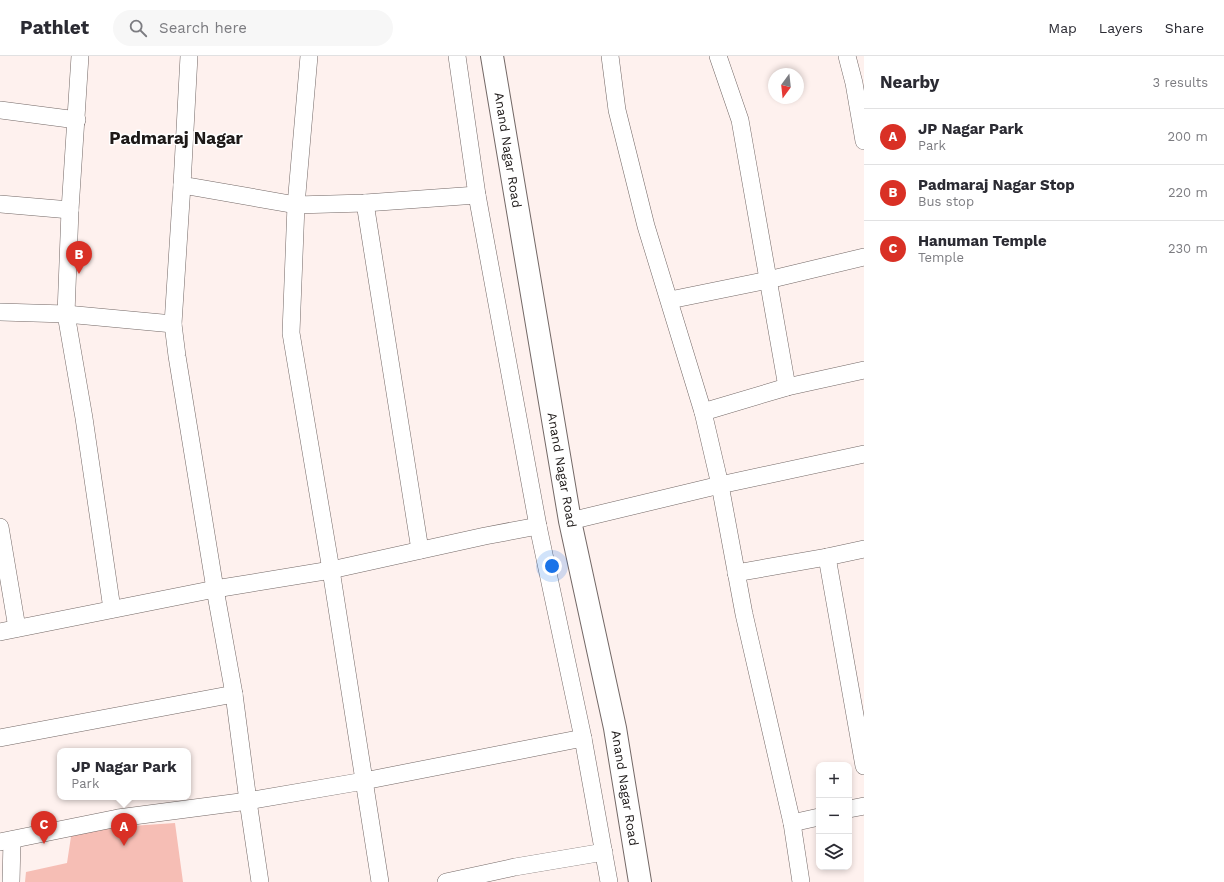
<!DOCTYPE html>
<meta charset="utf-8">
<style>
:root{--surface:#fff;--page:#f7f7f7;--text:#2b2b33;--muted:#7c7c81;--line:#e1e1e2;--accent:#d93025}
body{margin:0;font-family:"Work Sans",sans-serif;background:var(--page);color:var(--text)}
.controls{position:absolute;right:12px;bottom:12px;display:grid;overflow:hidden;border-radius:8px;box-shadow:0 2px 6px #0003}
.controls button{width:36px;height:36px;display:grid;place-items:center;padding:0;border:0;border-bottom:1px solid var(--line);background:var(--surface);color:var(--text);font:20px sans-serif}
.compass{position:absolute;left:768px;top:12px;width:36px;height:36px;border-radius:50%;background:var(--surface);box-shadow:0 2px 6px #0003;rotate:195deg}
.you{position:absolute;left:552px;top:510px;width:14px;height:14px;margin:-10px;border:3px solid #fff;border-radius:50%;background:#1a73e8;box-shadow:0 0 0 6px #1a73e833}
.badge{display:grid;place-items:center;width:26px;height:26px;border-radius:50%;background:var(--accent);color:#fff;font-size:13px;font-weight:700}
.pin{position:absolute;translate:-50% -33px;filter:drop-shadow(0 1px 2px #0008)}
.pin::after{content:'';position:absolute;top:21px;width:14px;height:12px;background:inherit;clip-path:polygon(0 0,100% 0,50% 100%)}
.popup{position:absolute;left:57px;top:692px;width:134px;height:52px;box-sizing:border-box;display:grid;place-content:center;border-radius:8px;background:var(--surface);filter:drop-shadow(0 1px 3px #0005);font-size:13px;white-space:nowrap;color:var(--muted)}
.popup b{font-size:15px;color:var(--text)}
.popup::after{content:'';position:absolute;left:50%;top:100%;margin-left:-8px;border:8px solid transparent;border-top-color:var(--surface)}
.list{margin:0;padding:0;list-style:none}
h2{display:flex;justify-content:space-between;align-items:center;height:52px;margin:0;padding:0 16px;font-size:17px}
h2 small{font-size:13px;font-weight:400;color:var(--muted)}
.list li{display:grid;grid-template-columns:26px 1fr auto;gap:12px;align-items:center;box-sizing:border-box;height:56px;padding:0 16px;border-top:1px solid var(--line)}
.list b{display:block;font-size:15px;white-space:nowrap}
.list p{margin:0;font-size:13px;white-space:nowrap;color:var(--muted)}
.list em{font-size:13px;font-style:normal;color:var(--muted)}
.icon{flex:none;width:22px;height:22px;fill:none;stroke:currentColor;stroke-width:2;stroke-linecap:round;stroke-linejoin:round}
.map{position:relative;flex:none;width:864px;height:826px;overflow:hidden}
header{display:flex;align-items:center;gap:24px;box-sizing:border-box;height:56px;padding:0 20px;background:var(--surface);border-bottom:1px solid var(--line)}
header strong{font-size:19px}
nav{display:flex;gap:22px;margin-inline-start:auto;font-size:14px}
.search{width:280px;height:36px;background:var(--page);display:flex;align-items:center;gap:10px;box-sizing:border-box;padding:0 14px;border-radius:22px;color:var(--muted);font-size:15px}
main{display:flex}
aside{flex:1;background:var(--surface)}
.map>svg:first-child{display:block}
.green{fill:#f6beb5}
.lines{fill:none;stroke-linecap:round;stroke-linejoin:round}
.street-casing{stroke:#736866;stroke-width:18}
.secondary-casing{stroke:#736866;stroke-width:24}
.street{stroke:#fff;stroke-width:17}
.secondary{stroke:#fff;stroke-width:22}
.labels{text-anchor:middle;dominant-baseline:central;stroke-width:3;stroke-linejoin:round;paint-order:stroke}
.street-label{font-size:13px;fill:#1d1918;stroke:#fff}
.district-label{font-size:17px;font-weight:bold;fill:#1d1918;stroke:#fff}
</style>
<header>
<strong>Pathlet</strong>
<div class="search"><svg class="icon" aria-label="search" viewBox="0 0 24 24"><circle cx="10" cy="10" r="6"/><path d="M15 15l6 6"/></svg>Search here</div>
<nav><a>Map</a><a>Layers</a><a>Share</a></nav>
</header>
<main>
<div class="map">
<svg width="864" height="826" viewBox="0 0 864 826">
<rect width="100%" height="100%" fill="#fef1ee"/>
<polygon class="green" points="175,767 183,826 25,826 26,816 67,807 72,774"/>
<g class="lines">
<defs>
<g id="street">
<polyline points="80,0 70,154 66,258 84,362 112,553"/>
<polyline points="189,0 182,129 296,149 365,147 477,139"/>
<polyline points="309,0 296,149 291,277 331,514 380,826"/>
<polyline points="457,0 477,139 538,470 583,682 609,826"/>
<polyline points="610,0 617,54 646,170 703,356 720,429 744,558 792,767 801,826"/>
<polyline points="718,0 740,64 787,331"/>
<polyline points="847,0 854,27 864,85"/>
<polyline points="0,54 77,64"/>
<polyline points="182,129 173,268 177,300 215,533 234,638 248,745 260,826"/>
<polyline points="365,147 420,494"/>
<polyline points="0,148 70,154"/>
<polyline points="670,244 768,224 864,201"/>
<polyline points="0,256 66,258 173,268"/>
<polyline points="703,356 787,331 864,314"/>
<polyline points="570,465 720,429 864,398"/>
<polyline points="0,471 17,572"/>
<polyline points="827,501 864,710"/>
<polyline points="736,517 827,501 864,493"/>
<polyline points="0,576 215,533 331,514 485,480 538,470"/>
<polyline points="0,682 234,638"/>
<polyline points="849,753 864,750"/>
<polyline points="792,767 819,761"/>
<polyline points="0,786 118,762 248,745 364,725 583,682"/>
<polyline points="11,826 12,784"/>
<polyline points="446,826 515,811 604,796"/>
</g>
<polyline id="secondary" points="492,0 570,465 615,672 640,826"/>
</defs>
<use href="#street" class="street-casing"/>
<use href="#secondary" class="secondary-casing"/>
<use href="#street" class="street"/>
<use href="#secondary" class="secondary"/>
</g>
<g class="labels">
<g class="street-label">
<text transform="translate(508 94) rotate(81)">Anand Nagar Road</text>
<text transform="translate(562 414) rotate(80)">Anand Nagar Road</text>
<text transform="translate(625 732) rotate(81)">Anand Nagar Road</text>
</g>
<g class="district-label">
<text x="176" y="82">Padmaraj Nagar</text>
</g>
</g>
</svg>
<div class="controls">
<button>+</button>
<button>−</button>
<button><svg class="icon" aria-label="layers" viewBox="0 0 24 24"><path d="M12 4l9 5-9 5-9-5zM3 14l9 5 9-5"/></svg></button>
</div>
<svg class="compass" viewBox="-18 -18 36 36"><path d="M0-13l5 13h-10z" fill="#e53935"/><path d="M0 13l5-13h-10z" fill="#7c7c81"/></svg>
<div class="you"></div>
<div class="pin badge" style="left:124px;top:790px">A</div>
<div class="popup"><b>JP Nagar Park</b>Park</div>
<div class="pin badge" style="left:79px;top:218px">B</div>
<div class="pin badge" style="left:44px;top:788px">C</div>
</div>
<aside>
<h2>Nearby<small>3 results</small></h2>
<ul class="list">
<li><span class="badge">A</span><div><b>JP Nagar Park</b><p>Park</p></div><em>200 m</em></li>
<li><span class="badge">B</span><div><b>Padmaraj Nagar Stop</b><p>Bus stop</p></div><em>220 m</em></li>
<li><span class="badge">C</span><div><b>Hanuman Temple</b><p>Temple</p></div><em>230 m</em></li>
</ul>
</aside>
</main>
